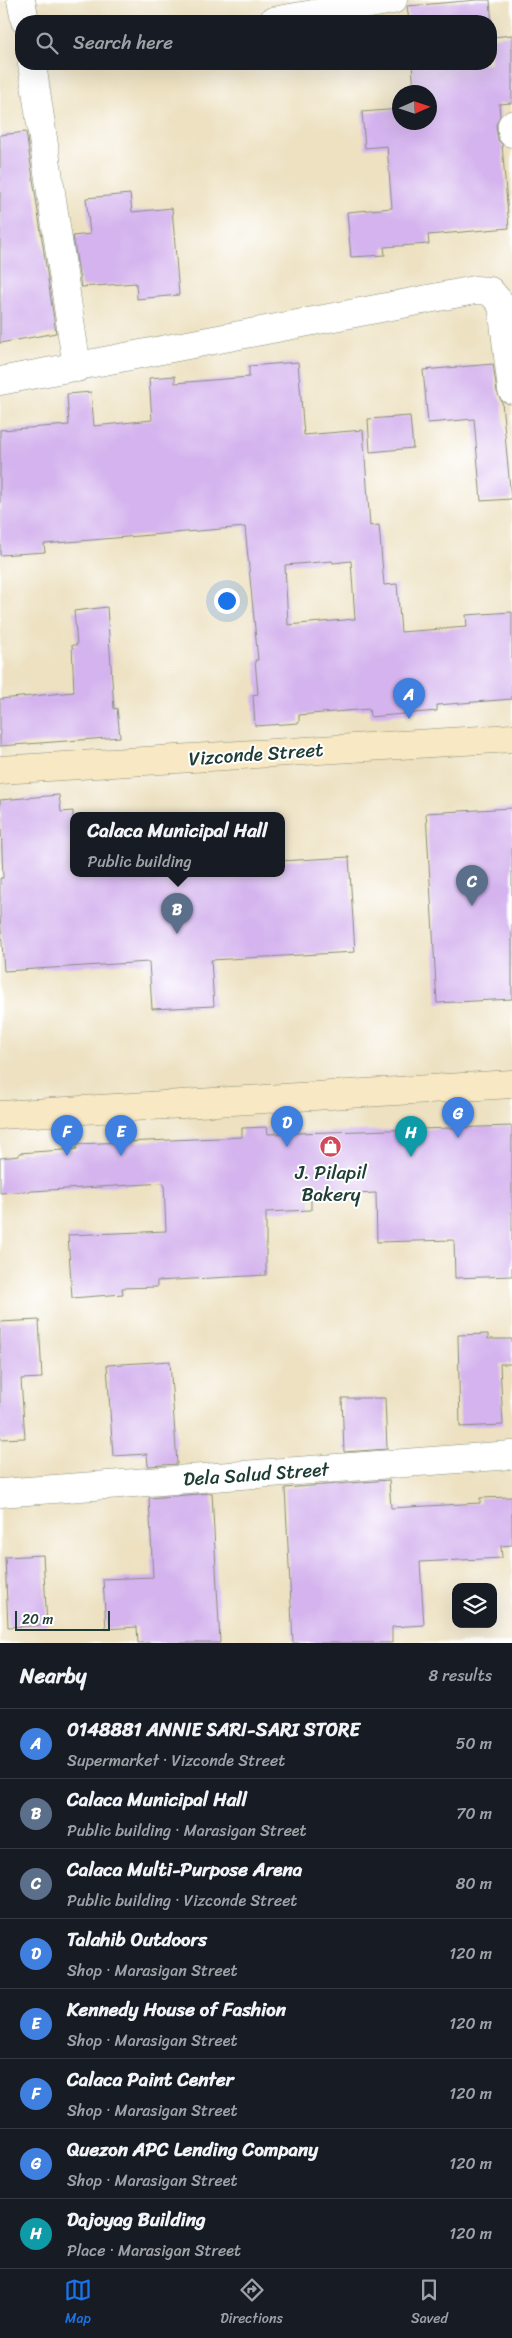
<!DOCTYPE html>
<meta charset="utf-8">
<style>
:root{--surface:#171b24;--page:#20242c;--text:#f1f3f6;--muted:#9ea1a6;--line:#363941;--accent:#1a73e8}
body{margin:0;font-family:Sriracha,sans-serif;background:var(--page);color:var(--text)}
.controls{position:absolute;right:15px;bottom:15px;display:grid;overflow:hidden;border-radius:10px;box-shadow:0 5px 20px #0002}
.controls button{width:45px;height:45px;display:grid;place-items:center;padding:0;border:0;border-bottom:1px solid var(--line);background:var(--surface);color:var(--text);font:25px sans-serif}
.compass{position:absolute;left:392px;top:85px;width:45px;height:45px;border-radius:50%;background:var(--surface);box-shadow:0 5px 20px #0002;rotate:87deg}
.scale{position:absolute;left:15px;bottom:12px;width:95px;box-sizing:border-box;padding-left:5px;border:2px solid #1f3d34;border-top:0;font-size:14px;line-height:18px;white-space:nowrap;color:#1f3d34;-webkit-text-stroke:4px #fff;paint-order:stroke}
.you{position:absolute;left:226px;top:600px;width:18px;height:18px;margin:-12px;border:4px solid #fff;border-radius:50%;background:#1a73e8;box-shadow:0 0 0 8px #1a73e833}
.badge{display:grid;place-items:center;width:32px;height:32px;border-radius:50%;background:var(--accent);color:#fff;font-size:16px;font-weight:700}
.pin{position:absolute;translate:-50% -41px;filter:drop-shadow(0 1px 2px #0008)}
.pin::after{content:'';position:absolute;top:26px;width:18px;height:15px;background:inherit;clip-path:polygon(0 0,100% 0,50% 100%)}
.popup{position:absolute;left:70px;top:812px;width:215px;height:65px;box-sizing:border-box;display:grid;place-content:center;border-radius:10px;background:var(--surface);filter:drop-shadow(0 1px 4px #0005);font-size:16px;white-space:nowrap;color:var(--muted)}
.popup b{font-size:19px;color:var(--text)}
.popup::after{content:'';position:absolute;left:50%;top:100%;margin-left:-10px;border:10px solid transparent;border-top-color:var(--surface)}
.list{margin:0;padding:0;list-style:none}
h2{display:flex;justify-content:space-between;align-items:center;height:65px;margin:0;padding:0 20px;font-size:21px}
h2 small{font-size:16px;font-weight:400;color:var(--muted)}
.list li{display:grid;grid-template-columns:32px 1fr auto;gap:15px;align-items:center;box-sizing:border-box;height:70px;padding:0 20px;border-top:1px solid var(--line)}
.list b{display:block;font-size:19px;white-space:nowrap}
.list p{margin:0;font-size:16px;white-space:nowrap;color:var(--muted)}
.list em{font-size:16px;font-style:normal;color:var(--muted)}
.icon{flex:none;width:28px;height:28px;fill:none;stroke:currentColor;stroke-width:2;stroke-linecap:round;stroke-linejoin:round}
.map{position:relative;flex:none;width:512px;height:1643px;overflow:hidden}
.search{position:absolute;background:var(--surface);box-shadow:0 5px 20px #0002;left:15px;right:15px;top:15px;height:55px;display:flex;align-items:center;gap:12px;box-sizing:border-box;padding:0 18px;border-radius:20px;color:var(--muted);font-size:19px}
.sheet{height:625px;background:var(--surface)}
nav{display:flex;justify-content:space-around;align-items:center;box-sizing:border-box;height:70px;border-top:1px solid var(--line);background:var(--surface);font-size:14px;color:var(--muted)}
nav a{display:grid;justify-items:center;gap:2px}
nav .on{color:var(--accent)}
.map>svg:first-child{display:block}
.building{fill:#d4b3ee;fill-rule:evenodd}
.lines{fill:none;stroke-linecap:round;stroke-linejoin:round}
.minor-casing{stroke:#868f7a;stroke-width:29}
.secondary-casing{stroke:#868f7a;stroke-width:29}
.minor{stroke:#fff;stroke-width:28}
.secondary{stroke:#f8e8c3;stroke-width:28}
.labels{text-anchor:middle;dominant-baseline:central;stroke-width:4;stroke-linejoin:round;paint-order:stroke}
.street-label{font-size:19px;fill:#1f3d34;stroke:#fff}
.poi-label{font-size:19px;fill:#1f3d34;stroke:#fff}
</style>
<div class="map">
<svg width="512" height="1643" viewBox="0 0 512 1643">
<rect width="100%" height="100%" fill="#fff"/>
<filter id="ink" filterUnits="userSpaceOnUse"><feTurbulence type="fractalNoise" baseFrequency=".02" numOctaves="2"/><feDisplacementMap in="SourceGraphic" scale="10" xChannelSelector="R" yChannelSelector="G"/><feConvolveMatrix kernelMatrix="1 2 1 2 8 2 1 2 1" color-interpolation-filters="sRGB"/></filter>
<filter id="wash" filterUnits="userSpaceOnUse"><feTurbulence type="fractalNoise" baseFrequency=".0096" numOctaves="4" result="noise"/><feDisplacementMap in="SourceGraphic" scale="20" xChannelSelector="R" yChannelSelector="G"/><feGaussianBlur stdDeviation="1.12" result="paint"/><feColorMatrix in="noise" values="0 0 0 0 0 0 0 0 0 0 0 0 0 0 0 0 0 1.4 0 .05"/><feComposite in="paint" operator="in"/></filter>
<g filter="url(#wash)">
<rect width="100%" height="100%" fill="#ede1c1"/>
<g id="blocks">
<g class="building">
<polygon points="477,0 490,0 493,37 512,35 512,103 499,104 500,116 496,125 498,140 502,144 509,228 428,235 429,244 384,247 385,255 351,257 347,212 392,208 387,146 365,148 362,112 400,109 400,122 430,122 430,92 414,92 412,64 491,64 491,21 409,21 407,6"/>
<polygon points="26,132 56,333 0,343 0,135"/>
<polygon points="130,194 132,212 172,208 179,295 137,299 136,283 81,287 73,236 90,234 86,198"/>
<path d="M298 362 304 435 363 430 370 526 379 525 384 585 397 584 401 632 467 627 466 615 512 612V699L437 705V711L370 717 369 709 299 715V723L255 726 253 695 258 694 255 660H258L245 527 44 544 45 552 0 555V430L69 425 67 394 91 392 94 426 152 420 149 378 175 376V383L249 377V366ZM332 561 333 563 351 561 355 619 288 625 285 565Z"/>
<polygon points="493,364 497,392 502,402 511,499 481,501 474,419 428,423 423,370"/>
<polygon points="410,416 413,448 370,452 368,419"/>
<polygon points="107,607 114,709 117,708 120,737 0,746 0,699 74,692 72,645 77,645 74,611"/>
<polygon points="59,795 61,812 73,811 73,873 281,873 281,861 349,857 355,952 211,960 214,1006 152,1009 149,962 4,971 0,916 0,878 3,878 0,800"/>
<polygon points="512,808 512,999 437,1003 426,813"/>
<polygon points="512,1126 512,1276 455,1278 454,1240 377,1242 376,1193 311,1196 311,1210 266,1212 266,1275 157,1281 157,1287 122,1288 123,1294 72,1298 68,1235 166,1231 164,1183 0,1193 0,1158 19,1156 19,1153 77,1149 77,1144 242,1137 242,1128 267,1127 268,1134"/>
<polygon points="39,1320 42,1378 21,1379 25,1438 0,1439 0,1322"/>
<polygon points="488,1334 488,1339 512,1339 512,1364 500,1364 503,1425 460,1427 458,1335"/>
<polygon points="170,1361 177,1464 148,1466 147,1454 113,1456 107,1365"/>
<polygon points="342,1398 385,1398 387,1449 344,1452"/>
<polygon points="389,1480 391,1508 480,1503 480,1498 512,1497 512,1545 501,1546 502,1558 420,1562 424,1625 392,1627 392,1643 293,1643 285,1488"/>
<polygon points="212,1493 220,1643 138,1643 137,1627 106,1629 103,1579 153,1577 149,1498"/>
<polygon points="43,1555 47,1625 8,1627 5,1557"/>
</g>
</g>
</g>
<g filter="url(#ink)">
<use href="#blocks" fill-opacity="0" stroke="#868f7a" stroke-width="1"/>
<g class="lines">
<defs>
<g id="minor">
<polyline points="21,0 25,21"/>
<polyline points="273,21 393,0"/>
<polyline points="32,64 77,368"/>
<polyline points="512,125 512,133"/>
<polyline points="0,381 475,290 490,291 502,305 512,390"/>
<polyline points="0,1493 512,1455"/>
</g>
<g id="secondary">
<polyline points="0,770 512,738"/>
<polyline points="0,1115 512,1084"/>
</g>
</defs>
<use href="#minor" class="minor-casing"/>
<use href="#secondary" class="secondary-casing"/>
<use href="#minor" class="minor"/>
<use href="#secondary" class="secondary"/>
</g>
</g>
<defs>
<symbol id="shop-disc" viewBox="-11 -11 22 22"><circle r="9.5" fill="#d1495b" stroke="#fff"/><path d="M-5-2.5h2.3a2.7 3.5 0 0 1 5.4 0H5L5.5 6h-11ZM-1.5-2.5h3a1.5 2.3 0 0 0-3 0Z" fill="#fff"/></symbol>
</defs>
<g fill-rule="evenodd">
<use href="#shop-disc" x="318" y="1134" width="25" height="25"/>
</g>
<g class="labels">
<g class="street-label">
<text transform="translate(256 754) rotate(-4)">Vizconde Street</text>
<text transform="translate(256 1474) rotate(-4)">Dela Salud Street</text>
</g>
<g class="poi-label">
<text x="331" y="1172">J. Pilapil<tspan x="331" dy="22">Bakery</tspan></text>
</g>
</g>
</svg>
<div class="controls">
<button><svg class="icon" aria-label="layers" viewBox="0 0 24 24"><path d="M12 4l9 5-9 5-9-5zM3 14l9 5 9-5"/></svg></button>
</div>
<svg class="compass" viewBox="-18 -18 36 36"><path d="M0-13l5 13h-10z" fill="#e53935"/><path d="M0 13l5-13h-10z" fill="#9ea1a6"/></svg>
<div class="scale">20 m</div>
<div class="you"></div>
<div class="pin badge" style="left:409px;top:719px;background:#3f7fe0">A</div>
<div class="pin badge" style="left:177px;top:934px;background:#5c6f8a">B</div>
<div class="popup"><b>Calaca Municipal Hall</b>Public building</div>
<div class="pin badge" style="left:472px;top:906px;background:#5c6f8a">C</div>
<div class="pin badge" style="left:287px;top:1147px;background:#3f7fe0">D</div>
<div class="pin badge" style="left:121px;top:1156px;background:#3f7fe0">E</div>
<div class="pin badge" style="left:67px;top:1156px;background:#3f7fe0">F</div>
<div class="pin badge" style="left:458px;top:1138px;background:#3f7fe0">G</div>
<div class="pin badge" style="left:411px;top:1157px;background:#0f9aa8">H</div>
<div class="search"><svg class="icon" aria-label="search" viewBox="0 0 24 24"><circle cx="10" cy="10" r="6"/><path d="M15 15l6 6"/></svg>Search here</div>
</div>
<section class="sheet">
<h2>Nearby<small>8 results</small></h2>
<ul class="list">
<li><span class="badge" style="background:#3f7fe0">A</span><div><b>0148881 ANNIE SARI-SARI STORE</b><p>Supermarket · Vizconde Street</p></div><em>50 m</em></li>
<li><span class="badge" style="background:#5c6f8a">B</span><div><b>Calaca Municipal Hall</b><p>Public building · Marasigan Street</p></div><em>70 m</em></li>
<li><span class="badge" style="background:#5c6f8a">C</span><div><b>Calaca Multi-Purpose Arena</b><p>Public building · Vizconde Street</p></div><em>80 m</em></li>
<li><span class="badge" style="background:#3f7fe0">D</span><div><b>Talahib Outdoors</b><p>Shop · Marasigan Street</p></div><em>120 m</em></li>
<li><span class="badge" style="background:#3f7fe0">E</span><div><b>Kennedy House of Fashion</b><p>Shop · Marasigan Street</p></div><em>120 m</em></li>
<li><span class="badge" style="background:#3f7fe0">F</span><div><b>Calaca Paint Center</b><p>Shop · Marasigan Street</p></div><em>120 m</em></li>
<li><span class="badge" style="background:#3f7fe0">G</span><div><b>Quezon APC Lending Company</b><p>Shop · Marasigan Street</p></div><em>120 m</em></li>
<li><span class="badge" style="background:#0f9aa8">H</span><div><b>Dajoyag Building</b><p>Place · Marasigan Street</p></div><em>120 m</em></li>
</ul>
</section>
<nav>
<a class="on"><svg class="icon" aria-label="map" viewBox="0 0 24 24"><path d="M3 6l6-2 6 2 6-2v14l-6 2-6-2-6 2zM9 4v14M15 6v14"/></svg>Map</a>
<a><svg class="icon" aria-label="directions" viewBox="0 0 24 24"><path d="M12 3l9 9-9 9-9-9zM9 14v-3h6M13 9l2 2-2 2"/></svg>Directions</a>
<a><svg class="icon" aria-label="saved" viewBox="0 0 24 24"><path d="M7 4h10v16l-5-4-5 4z"/></svg>Saved</a>
</nav>
